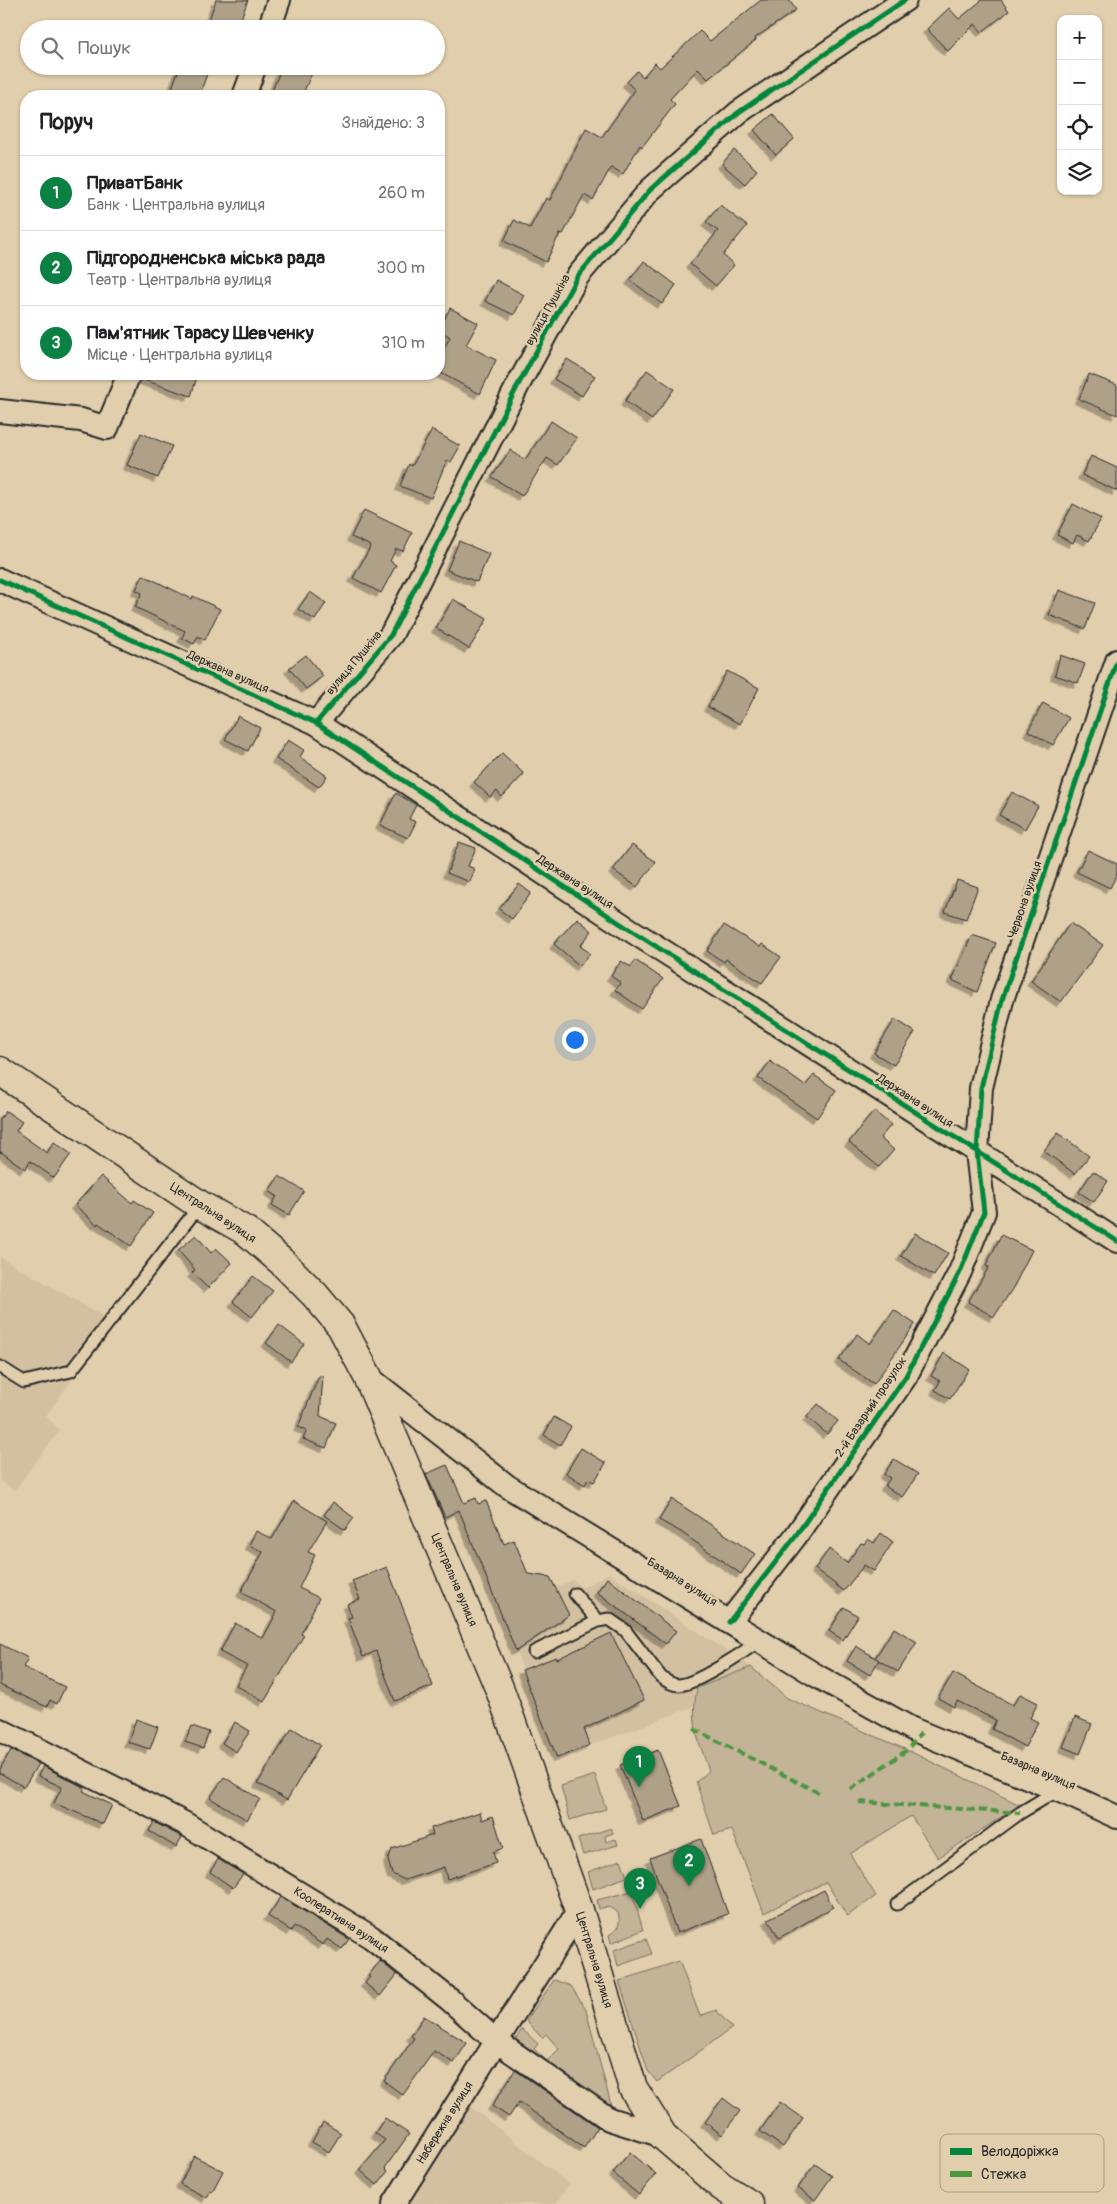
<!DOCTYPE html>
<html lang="uk">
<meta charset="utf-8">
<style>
:root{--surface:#fff;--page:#f2f2f2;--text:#202124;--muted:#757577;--line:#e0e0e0;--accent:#0b8043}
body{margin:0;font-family:Pangolin,sans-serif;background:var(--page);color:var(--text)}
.controls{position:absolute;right:15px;top:15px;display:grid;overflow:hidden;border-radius:10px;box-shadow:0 1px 4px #0004}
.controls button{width:45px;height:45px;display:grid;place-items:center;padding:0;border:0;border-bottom:1px solid var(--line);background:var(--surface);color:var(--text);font:25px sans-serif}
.you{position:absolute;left:574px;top:1039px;width:18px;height:18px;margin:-12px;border:4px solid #fff;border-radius:50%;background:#1a73e8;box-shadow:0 0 0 8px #1a73e833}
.badge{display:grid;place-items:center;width:32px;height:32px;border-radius:50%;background:var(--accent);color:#fff;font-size:16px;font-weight:700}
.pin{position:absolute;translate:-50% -41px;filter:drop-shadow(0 1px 2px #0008)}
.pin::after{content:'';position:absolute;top:26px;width:18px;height:15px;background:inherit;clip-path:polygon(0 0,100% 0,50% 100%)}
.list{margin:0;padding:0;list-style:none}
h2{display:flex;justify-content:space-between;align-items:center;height:65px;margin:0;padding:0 20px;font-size:21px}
h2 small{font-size:16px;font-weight:400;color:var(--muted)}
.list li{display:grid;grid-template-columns:32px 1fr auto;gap:15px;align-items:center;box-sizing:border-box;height:75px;padding:0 20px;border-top:1px solid var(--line)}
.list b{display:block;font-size:19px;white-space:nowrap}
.list p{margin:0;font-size:16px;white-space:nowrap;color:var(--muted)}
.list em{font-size:16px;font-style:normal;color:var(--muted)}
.icon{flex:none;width:28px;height:28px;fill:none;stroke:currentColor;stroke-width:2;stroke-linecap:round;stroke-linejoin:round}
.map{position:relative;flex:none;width:1117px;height:2204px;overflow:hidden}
.search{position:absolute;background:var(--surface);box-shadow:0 1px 4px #0004;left:20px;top:20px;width:425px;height:55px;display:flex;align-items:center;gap:12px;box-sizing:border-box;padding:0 18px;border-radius:28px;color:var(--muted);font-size:19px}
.panel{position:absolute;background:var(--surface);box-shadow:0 1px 4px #0004;left:20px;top:90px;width:425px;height:290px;border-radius:20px}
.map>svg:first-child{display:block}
.built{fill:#d2c0a1}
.green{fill:#c3b397;stroke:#776f61}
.building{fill:#afa088;stroke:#2b2b2b;filter:url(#shadow)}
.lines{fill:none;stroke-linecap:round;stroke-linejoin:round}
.service-casing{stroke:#2b2b2b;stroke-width:15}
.minor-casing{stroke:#2b2b2b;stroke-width:26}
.secondary-casing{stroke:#2b2b2b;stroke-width:31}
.service{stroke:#e1ceac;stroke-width:11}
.minor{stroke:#e1ceac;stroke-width:22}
.secondary{stroke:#e1ceac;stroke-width:28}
.quiet{stroke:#4d9640;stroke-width:4;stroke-dasharray:8 4;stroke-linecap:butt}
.cycleway-casing{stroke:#e1ceac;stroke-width:8}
.cycleway{stroke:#00873e;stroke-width:5}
.labels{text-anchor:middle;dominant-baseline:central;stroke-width:5;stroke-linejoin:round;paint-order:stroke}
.street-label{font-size:12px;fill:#2b2b2b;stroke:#e1ceac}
.key{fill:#e1ceac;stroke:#aa9d85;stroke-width:1}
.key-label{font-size:14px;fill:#2b2b2b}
</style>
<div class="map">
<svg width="1117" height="2204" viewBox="0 0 1117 2204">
<defs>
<filter id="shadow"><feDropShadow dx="-4.5" dy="4.5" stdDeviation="0" flood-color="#0004"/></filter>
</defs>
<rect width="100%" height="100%" fill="#e1ceac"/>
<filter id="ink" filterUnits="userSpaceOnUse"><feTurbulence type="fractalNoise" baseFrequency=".02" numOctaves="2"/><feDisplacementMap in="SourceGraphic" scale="10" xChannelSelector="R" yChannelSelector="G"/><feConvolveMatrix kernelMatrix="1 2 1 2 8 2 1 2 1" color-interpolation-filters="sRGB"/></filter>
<g filter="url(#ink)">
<g class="built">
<polygon points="0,1257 113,1322 46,1416 60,1430 14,1491 0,1480"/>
<polygon points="609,1573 751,1667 697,1688 693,1707 557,1758 516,1651 569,1615 555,1588 573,1580 582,1588"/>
<polygon points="467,2104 569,2184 556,2204 410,2204"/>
</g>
<g class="green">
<path d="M751 1667 787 1698 907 1750 1020 1805 938 1858 911 1816 850 1854 876 1896 847 1916 826 1882 764 1913 732 1830 714 1835 696 1782 709 1771C698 1738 690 1724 697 1688Z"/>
<polygon points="595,1775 606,1809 570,1820 561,1786"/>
<polygon points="611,1828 613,1833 605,1836 606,1842 616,1839 618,1845 583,1855 578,1839"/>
<polygon points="621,1860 627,1877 593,1889 588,1872"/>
<path d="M632 1891 643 1930 611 1943 609 1935C619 1929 621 1923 618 1913 613 1907 606 1906 599 1909L597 1900Z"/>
<polygon points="646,1939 652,1954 618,1966 614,1950"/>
<polygon points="679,1961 700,2016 716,2010 732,2028 657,2082 648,2071 619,1981"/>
<polygon points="554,1980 571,1986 586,2010 611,2105 608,2115 512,2046 522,2029 538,2044 534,2049 547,2061 559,2049 546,2034 542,2038 526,2021"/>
</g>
<g class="building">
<polygon points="216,0 248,0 237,29 217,29 207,25"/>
<polygon points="761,0 789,0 796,10 755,38 756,40 708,79 698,69 670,99 675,104 642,147 640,145 623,174 611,167 593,200 584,195 563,234 560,233 546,262 504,241 514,220 530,228 546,198 550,200 586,128 602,137 635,90 627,82 637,71 643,77 655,63 660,68 700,31 710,41"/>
<polygon points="982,0 1001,0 1009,11 982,32 975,24 948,51 927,29 949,8 959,19"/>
<polygon points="180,66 210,66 199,96 169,96"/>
<polygon points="282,66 315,66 302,96 270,96"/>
<polygon points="773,114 794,139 776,155 754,130"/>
<polygon points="734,150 757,170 745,184 722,164"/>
<polygon points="720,205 747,226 723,255 734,265 716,286 690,264 718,231 706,222"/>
<polygon points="644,261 676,285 662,304 630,280"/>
<polygon points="496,280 524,295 514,315 485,301"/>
<polygon points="450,308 478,323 466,345 496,360 480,394 439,372 439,358 450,337 439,330"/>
<polygon points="567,359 595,376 582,396 554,379"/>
<polygon points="647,370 674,389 652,420 625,401"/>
<polygon points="142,374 189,374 197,377 191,396 141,379"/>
<polygon points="1089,374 1117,385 1117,415 1079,399"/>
<polygon points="551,421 577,438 558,465 547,458 522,496 492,477 510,450 525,460"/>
<polygon points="432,430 460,446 451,462 447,460 431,498 400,486 409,464 412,466"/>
<polygon points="141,433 172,446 158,478 127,465"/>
<polygon points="1091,456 1117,468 1117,491 1082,475"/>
<polygon points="1073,504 1101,519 1089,541 1077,535 1073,543 1057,535"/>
<polygon points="364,510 412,533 403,551 396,549 390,561 396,565 381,593 353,578 371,546 351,537"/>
<polygon points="459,541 489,554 477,582 447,570"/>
<polygon points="143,575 192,599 193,596 220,609 205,640 198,636 194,644 182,638 185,631 135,607 142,593 136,590"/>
<polygon points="1059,590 1095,603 1085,629 1049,615"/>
<polygon points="310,592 326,603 315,620 298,609"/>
<polygon points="453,599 487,619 469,649 436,628"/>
<polygon points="306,655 323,676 306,689 289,668"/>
<polygon points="1060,655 1085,664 1078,683 1055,675"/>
<polygon points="727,671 759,688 740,724 708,707"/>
<polygon points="1043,703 1069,718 1053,745 1028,731"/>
<polygon points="238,716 260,728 248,751 225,739"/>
<polygon points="288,740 304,750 300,757 327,776 319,787 276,759"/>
<polygon points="502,753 524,774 502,797 497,791 490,797 474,782"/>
<polygon points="1012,792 1038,806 1025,829 999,815"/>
<polygon points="396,793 416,805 409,819 416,822 408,838 380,825"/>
<polygon points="459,842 476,848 468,866 475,869 470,882 447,873"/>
<polygon points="632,845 656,862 637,887 613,870"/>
<polygon points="1088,850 1117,864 1117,874 1110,888 1077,872"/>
<polygon points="957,880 978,887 966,919 945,912"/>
<polygon points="519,884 531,893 512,919 499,909"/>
<polygon points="577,918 592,931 580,946 590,953 580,966 554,944"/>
<polygon points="1070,923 1103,945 1061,1002 1031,981"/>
<polygon points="724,925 760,947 762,944 781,957 762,983 726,959 724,962 707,951"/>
<polygon points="972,935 996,943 977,992 952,980"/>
<polygon points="635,960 663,979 642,1009 615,990 621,983 611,976 621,961 631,967"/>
<polygon points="895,1019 915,1032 894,1065 874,1053"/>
<polygon points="770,1061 805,1086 814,1075 836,1090 817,1118 758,1078"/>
<polygon points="6,1111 22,1122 16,1131 47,1153 54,1142 71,1154 54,1178 30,1161 25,1169 1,1152 0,1153 0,1119"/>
<polygon points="874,1111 891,1125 880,1138 894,1150 879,1167 849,1142"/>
<polygon points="1058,1133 1089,1156 1075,1174 1044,1151"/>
<polygon points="1093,1171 1108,1181 1094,1202 1079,1192"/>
<polygon points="101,1176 132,1203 134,1200 153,1213 131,1246 98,1223 97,1225 75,1205"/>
<polygon points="279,1176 304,1191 289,1215 272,1205 277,1196 269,1191"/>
<polygon points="915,1233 948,1253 934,1276 901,1256"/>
<polygon points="196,1235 211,1253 216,1248 232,1263 208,1288 192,1273 195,1270 178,1250"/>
<polygon points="1001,1235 1032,1250 1014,1286 994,1317 968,1302 989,1267 986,1266"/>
<polygon points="253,1276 273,1291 252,1317 233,1302"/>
<polygon points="894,1310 915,1324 874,1384 839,1360 857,1334 870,1344"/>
<polygon points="279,1325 304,1344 291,1362 266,1343"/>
<polygon points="944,1353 969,1369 950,1399 935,1390 940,1381 931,1376"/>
<polygon points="319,1376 323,1376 320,1416 336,1423 326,1448 303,1439 307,1430 298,1427"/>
<polygon points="818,1404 838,1421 827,1434 807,1417"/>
<polygon points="554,1417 571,1427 560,1445 544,1435"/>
<polygon points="581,1448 606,1463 594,1482 588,1479 585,1485 566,1473"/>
<polygon points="894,1459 918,1474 902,1497 885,1486 890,1478 884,1474"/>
<polygon points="447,1465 464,1503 476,1498 478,1504 486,1501 504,1544 514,1540 528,1574 550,1577 569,1615 516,1651 459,1510 445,1517 426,1474"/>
<polygon points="672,1499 755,1554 741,1574 681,1532 659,1520"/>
<polygon points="294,1501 327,1521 308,1552 315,1555 299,1588 319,1598 301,1634 304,1635 264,1702 236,1685 247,1666 220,1652 235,1623 263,1638 277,1612 241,1592 263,1552 249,1545 256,1531 272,1539"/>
<polygon points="333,1502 354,1518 345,1530 324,1515"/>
<polygon points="881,1533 893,1542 874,1571 864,1565 844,1591 815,1569 829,1549 847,1563 861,1543 864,1544 868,1539 874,1543"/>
<polygon points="387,1567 433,1686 395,1701 376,1651 363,1657 348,1618 352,1617 347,1604 360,1599 352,1581"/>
<polygon points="607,1578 676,1631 666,1644 597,1592"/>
<polygon points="844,1607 858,1616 843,1640 829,1631"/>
<polygon points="894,1628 917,1642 898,1672 875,1658"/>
<polygon points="611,1633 644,1700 584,1729 590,1745 557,1758 522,1670 556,1657 557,1659"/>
<polygon points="0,1644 28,1658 23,1667 65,1687 57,1704 50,1700 47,1707 0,1685"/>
<polygon points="856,1646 879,1660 870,1675 847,1661"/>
<polygon points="953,1673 1013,1705 1020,1694 1038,1703 1030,1718 1038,1722 1025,1747 992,1729 996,1720 957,1701 954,1707 938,1698"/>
<polygon points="1075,1717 1092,1724 1080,1754 1063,1747"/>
<polygon points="136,1719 158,1727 150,1749 128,1742"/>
<polygon points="235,1722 250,1731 236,1752 222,1743"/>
<polygon points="192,1726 209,1732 203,1748 185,1742"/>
<polygon points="292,1728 320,1745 287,1800 258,1783"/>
<polygon points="11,1750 38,1764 24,1787 0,1773 0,1769"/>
<polygon points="658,1750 681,1806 643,1821 620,1765"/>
<polygon points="43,1766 85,1788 83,1791 112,1805 103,1824 54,1803 62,1787 38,1776"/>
<polygon points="224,1777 260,1799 247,1820 210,1798"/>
<polygon points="480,1812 482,1820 493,1816 503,1848 493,1852 496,1863 447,1879 444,1867 405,1880 392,1874 388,1860 392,1849 433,1835 431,1828"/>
<polygon points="154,1822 182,1837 176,1847 149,1831"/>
<polygon points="701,1839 728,1914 677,1933 650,1858"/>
<polygon points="218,1859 243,1874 233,1888 210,1872"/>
<polygon points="824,1890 833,1907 779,1938 768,1919"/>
<polygon points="281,1897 349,1939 342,1949 327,1939 323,1945 294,1926 291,1931 268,1916"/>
<polygon points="380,1961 397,1975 380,1996 365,1983 370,1977 368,1976"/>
<polygon points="424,2016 467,2043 454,2063 434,2051 403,2095 384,2081 414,2038 411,2036"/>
<polygon points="515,2070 598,2127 584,2148 519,2102 509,2117 492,2106"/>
<polygon points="723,2098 740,2111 722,2135 705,2122"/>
<polygon points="780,2102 803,2118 783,2147 760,2131"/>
<polygon points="385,2118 409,2134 385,2168 388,2171 377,2185 360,2170 385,2140 375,2133"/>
<polygon points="323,2122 341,2133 329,2152 312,2142"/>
<polygon points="630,2152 656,2174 639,2195 613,2173"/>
<polygon points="194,2156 223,2171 212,2192 210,2191 207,2198 180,2184"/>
<polygon points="815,2164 832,2176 815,2200 798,2188"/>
</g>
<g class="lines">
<defs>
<g id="service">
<polyline points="0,1367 24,1382 71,1371 200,1205"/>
<polyline points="575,1594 598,1621"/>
<path d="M534 1652 598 1621 609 1619 625 1630 661 1677C666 1681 672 1685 679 1685 697 1684 744 1652 759 1641"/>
<polyline points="897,1904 1020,1813 1058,1790"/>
</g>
<g id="minor">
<polyline points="269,29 279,0"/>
<polyline points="244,96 255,66"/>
<polyline points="0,411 81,420 107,428 129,374"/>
<polyline points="0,580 316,723 621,924 1117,1241"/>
<polyline points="316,723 391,635 518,385 577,277 650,190 739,112 905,0"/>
<polyline points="368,1377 507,1486 817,1676 912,1729 1058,1790 1117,1817"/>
<polyline points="729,1622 795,1537 906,1376 960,1272 984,1212 977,1152 981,1088 1002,1000 1117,661"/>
<polyline points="0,1730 184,1823 371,1937 450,2000 496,2041 609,2119 663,2136"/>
<polyline points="394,2204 579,1910"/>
</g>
<polyline id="secondary" points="0,1071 200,1205 246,1231 282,1262 315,1295 341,1326 368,1377 500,1690 579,1910 633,2088 663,2136 721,2186 749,2204"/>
</defs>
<use href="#service" class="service-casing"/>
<use href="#minor" class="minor-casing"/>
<use href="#secondary" class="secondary-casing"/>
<use href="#service" class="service"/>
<use href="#minor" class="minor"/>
<use href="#secondary" class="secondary"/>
<g class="quiet">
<polyline points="694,1729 821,1794"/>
<polyline points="851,1789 907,1750 921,1733"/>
<polyline points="859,1802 1020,1813"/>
</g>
<defs>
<g id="cycleway">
<polyline points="0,580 316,723 621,924 1117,1241"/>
<polyline points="316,723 391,635 518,385 577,277 650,190 739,112 905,0"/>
<polyline points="729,1622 795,1537 906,1376 960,1272 984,1212 977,1152 981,1088 1002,1000 1117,661"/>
</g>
</defs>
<use href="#cycleway" class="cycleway-casing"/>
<use href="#cycleway" class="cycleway"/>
</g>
</g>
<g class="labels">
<g class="street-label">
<text transform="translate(548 310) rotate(-61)">вулиця Пушкіна</text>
<text transform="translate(354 663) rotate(-50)">вулиця Пушкіна</text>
<text transform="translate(228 672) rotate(24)">Державна вулиця</text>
<text transform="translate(575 882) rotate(33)">Державна вулиця</text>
<text transform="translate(1025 900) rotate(-71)">Червона вулиця</text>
<text transform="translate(915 1101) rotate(33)">Державна вулиця</text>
<text transform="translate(213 1213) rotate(33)">Центральна вулиця</text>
<text transform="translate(871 1407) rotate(-56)">2-й Базарний провулок</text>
<text transform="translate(454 1580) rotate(67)">Центральна вулиця</text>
<text transform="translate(682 1582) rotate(32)">Базарна вулиця</text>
<text transform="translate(1038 1771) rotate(23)">Базарна вулиця</text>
<text transform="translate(341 1920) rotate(33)">Кооперативна вулиця</text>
<text transform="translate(594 1960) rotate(73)">Центральна вулиця</text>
<text transform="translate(445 2123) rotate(-58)">Набережна вулиця</text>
</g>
</g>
<rect x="940" y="2134" width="164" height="58" rx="8" class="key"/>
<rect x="950" y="2148" width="22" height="7" fill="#00873e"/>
<rect x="950" y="2171" width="22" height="6" fill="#4d9640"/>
<g class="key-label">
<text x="981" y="2156">Велодоріжка</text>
<text x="981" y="2179">Стежка</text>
</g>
</svg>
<div class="controls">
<button>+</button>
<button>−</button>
<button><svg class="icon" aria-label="locate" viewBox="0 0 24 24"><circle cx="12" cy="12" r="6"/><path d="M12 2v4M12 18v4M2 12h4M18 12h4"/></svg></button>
<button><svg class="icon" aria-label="layers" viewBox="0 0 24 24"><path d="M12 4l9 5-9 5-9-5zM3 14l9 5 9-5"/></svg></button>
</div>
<div class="you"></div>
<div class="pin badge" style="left:639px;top:1787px">1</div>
<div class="pin badge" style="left:689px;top:1886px">2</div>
<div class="pin badge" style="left:640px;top:1909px">3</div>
<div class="search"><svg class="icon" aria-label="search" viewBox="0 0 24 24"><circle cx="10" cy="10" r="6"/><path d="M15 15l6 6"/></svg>Пошук</div>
<section class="panel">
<h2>Поруч<small>Знайдено: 3</small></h2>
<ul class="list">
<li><span class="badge">1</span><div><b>ПриватБанк</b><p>Банк · Центральна вулиця</p></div><em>260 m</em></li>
<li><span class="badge">2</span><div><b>Підгородненська міська рада</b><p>Театр · Центральна вулиця</p></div><em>300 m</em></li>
<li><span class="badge">3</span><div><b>Пам'ятник Тарасу Шевченку</b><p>Місце · Центральна вулиця</p></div><em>310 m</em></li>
</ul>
</section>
</div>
